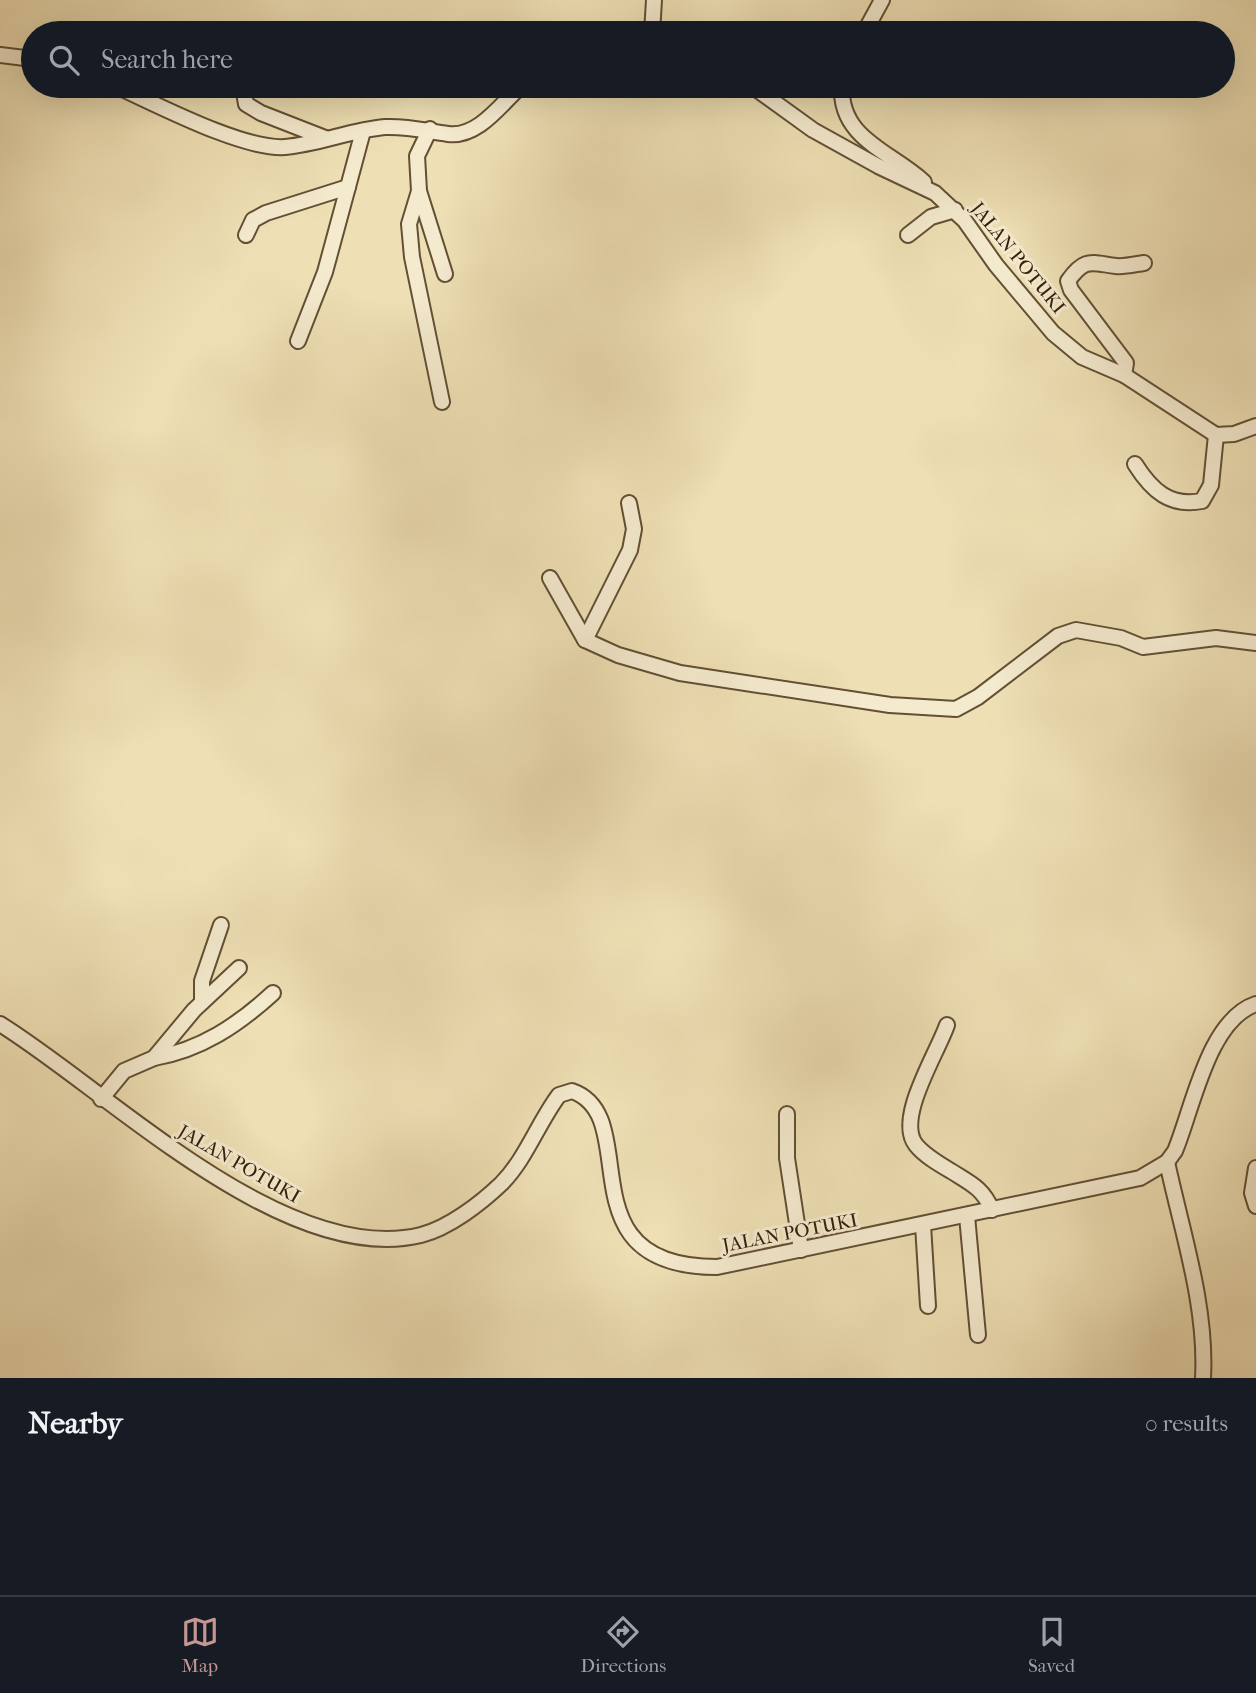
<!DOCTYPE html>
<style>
:root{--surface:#171b24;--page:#242831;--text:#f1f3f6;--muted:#9ea1a6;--line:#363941;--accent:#c59692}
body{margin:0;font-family:"IM FELL French Canon",serif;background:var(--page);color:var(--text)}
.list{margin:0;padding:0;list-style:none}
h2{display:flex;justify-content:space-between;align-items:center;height:91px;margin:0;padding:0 28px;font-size:30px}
h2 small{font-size:23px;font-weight:400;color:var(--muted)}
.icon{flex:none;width:38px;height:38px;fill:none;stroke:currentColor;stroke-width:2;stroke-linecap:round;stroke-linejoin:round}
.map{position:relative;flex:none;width:1256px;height:1378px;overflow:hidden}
.search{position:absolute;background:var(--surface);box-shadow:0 7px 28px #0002;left:21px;right:21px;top:21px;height:77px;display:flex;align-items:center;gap:18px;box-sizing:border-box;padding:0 24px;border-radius:38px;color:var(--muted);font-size:26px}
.sheet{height:217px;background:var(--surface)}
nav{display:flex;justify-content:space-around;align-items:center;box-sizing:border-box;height:98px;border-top:2px solid var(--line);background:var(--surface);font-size:19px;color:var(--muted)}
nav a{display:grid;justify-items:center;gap:4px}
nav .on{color:var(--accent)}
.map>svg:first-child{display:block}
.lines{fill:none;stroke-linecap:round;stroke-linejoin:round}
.minor-casing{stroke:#634f34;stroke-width:18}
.minor{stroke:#f4eace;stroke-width:14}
.labels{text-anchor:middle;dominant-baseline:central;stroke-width:6;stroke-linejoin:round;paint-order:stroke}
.street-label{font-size:19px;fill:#351f09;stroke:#f4eace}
</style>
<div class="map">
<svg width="1256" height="1378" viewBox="0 0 1256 1378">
<rect width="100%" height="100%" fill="#eedfb4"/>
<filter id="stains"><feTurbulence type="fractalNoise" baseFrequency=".00286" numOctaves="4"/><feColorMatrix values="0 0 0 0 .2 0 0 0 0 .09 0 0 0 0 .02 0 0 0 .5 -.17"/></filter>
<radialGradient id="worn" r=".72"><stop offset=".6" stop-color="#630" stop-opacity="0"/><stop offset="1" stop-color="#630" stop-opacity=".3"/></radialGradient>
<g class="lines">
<defs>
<g id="minor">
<polyline points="652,33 654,0"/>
<polyline points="864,33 882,0"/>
<polyline points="0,55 33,59"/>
<path d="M116 86C156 104 243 150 285 147 319 144 351 130 385 127 408 126 426 131 448 134 478 138 501 104 521 86"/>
<polyline points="243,86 246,104 261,113 325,138"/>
<polyline points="752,86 813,130 878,166 935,193 965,221 996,265 1053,333 1082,357 1124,375 1216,435 1234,434 1256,426"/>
<path d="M842 86C839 139 892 152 924 182"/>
<polyline points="430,129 417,156 419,191 445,274"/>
<polyline points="419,191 409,224 412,257 442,402"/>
<polyline points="246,235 253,220 266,213 348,187 363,131"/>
<polyline points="908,235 931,217 955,210"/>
<polyline points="298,341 325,272 348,187"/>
<path d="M1124 375 1126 363 1071 290 1068 281C1085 257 1091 263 1116 266 1125 267 1136 264 1144 263"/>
<path d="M1135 464C1152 491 1170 507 1202 501L1211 485 1216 435"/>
<polyline points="550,578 585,640 618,655 680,673 890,705 956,709 978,697 1058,636 1076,630 1121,638 1143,647 1216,638 1256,643"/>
<polyline points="585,640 630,550 634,529 629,503"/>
<polyline points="202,1002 202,981 221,925"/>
<path d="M0 1024C107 1090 285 1268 421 1235 449 1228 481 1203 501 1184 526 1159 538 1123 559 1095L572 1091C646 1117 560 1267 717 1267L1140 1178 1167 1162 1175 1151C1193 1108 1208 1020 1256 1004"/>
<path d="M947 1025C937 1054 895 1119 916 1145 925 1156 939 1164 951 1171 970 1183 983 1188 992 1210"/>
<path d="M154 1058C201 1050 238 1025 273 993"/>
<polyline points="101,1099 124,1071 154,1058 194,1010 239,968"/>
<polyline points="787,1114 787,1158 801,1250"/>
<path d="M1167 1162C1182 1232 1207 1306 1203 1378"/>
<polyline points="1256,1168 1252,1193 1256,1206"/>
<polyline points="967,1216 978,1335"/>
<polyline points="923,1225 928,1306"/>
</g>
</defs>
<use href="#minor" class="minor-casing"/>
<use href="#minor" class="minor"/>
</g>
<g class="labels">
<g class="street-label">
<text transform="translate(1018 258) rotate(51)">JALAN POTUKI</text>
<text transform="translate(239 1164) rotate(30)">JALAN POTUKI</text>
<text transform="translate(790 1233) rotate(-11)">JALAN POTUKI</text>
</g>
</g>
<rect width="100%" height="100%" filter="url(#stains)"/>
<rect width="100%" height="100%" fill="url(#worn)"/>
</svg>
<div class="search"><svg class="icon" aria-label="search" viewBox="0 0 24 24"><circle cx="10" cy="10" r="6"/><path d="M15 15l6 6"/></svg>Search here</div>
</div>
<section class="sheet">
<h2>Nearby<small>0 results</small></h2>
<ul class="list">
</ul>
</section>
<nav>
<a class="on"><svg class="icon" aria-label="map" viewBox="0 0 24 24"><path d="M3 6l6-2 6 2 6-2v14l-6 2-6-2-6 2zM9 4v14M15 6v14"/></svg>Map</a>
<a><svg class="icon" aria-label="directions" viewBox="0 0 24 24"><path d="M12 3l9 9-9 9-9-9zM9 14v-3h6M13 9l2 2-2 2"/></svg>Directions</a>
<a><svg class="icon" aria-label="saved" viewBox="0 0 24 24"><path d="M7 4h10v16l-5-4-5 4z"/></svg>Saved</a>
</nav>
